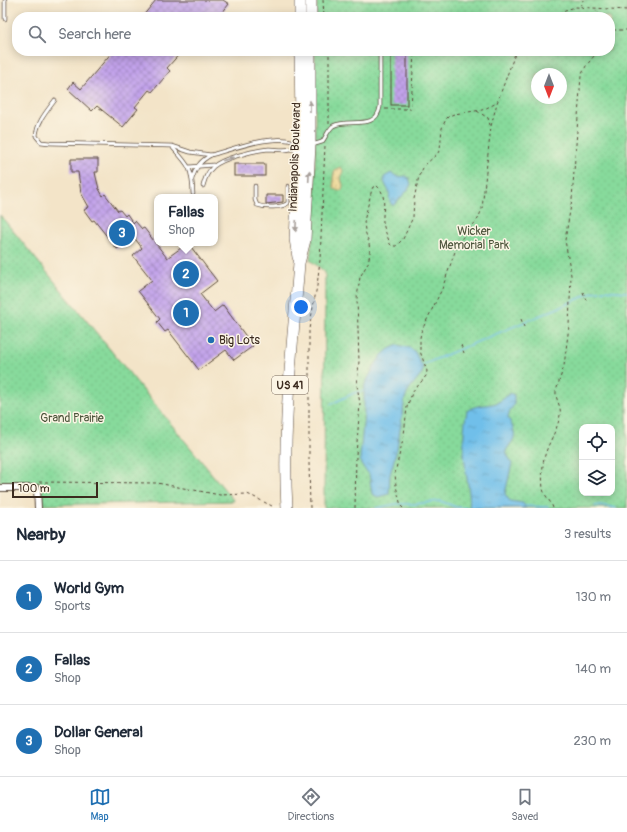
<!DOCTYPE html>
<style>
:root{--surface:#fff;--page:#f2f2f3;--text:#1f2937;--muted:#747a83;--line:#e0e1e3;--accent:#1f6fb2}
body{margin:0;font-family:Pangolin,sans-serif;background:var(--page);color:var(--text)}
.controls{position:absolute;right:12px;bottom:12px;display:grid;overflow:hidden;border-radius:8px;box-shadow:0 2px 10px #0003}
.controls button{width:36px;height:36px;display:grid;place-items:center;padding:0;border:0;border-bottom:1px solid var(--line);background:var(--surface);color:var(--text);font:20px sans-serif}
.compass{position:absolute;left:531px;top:68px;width:36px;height:36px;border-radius:50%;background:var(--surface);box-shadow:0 2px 10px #0003;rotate:180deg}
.scale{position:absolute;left:12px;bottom:10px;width:86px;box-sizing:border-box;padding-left:4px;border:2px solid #3b2a1e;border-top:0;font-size:11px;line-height:14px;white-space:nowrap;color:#3b2a1e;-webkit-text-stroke:3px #fcf5e5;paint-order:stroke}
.you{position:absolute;left:301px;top:307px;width:14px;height:14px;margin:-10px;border:3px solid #fff;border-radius:50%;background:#1a73e8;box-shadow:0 0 0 6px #1a73e833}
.badge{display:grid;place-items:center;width:26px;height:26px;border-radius:50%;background:var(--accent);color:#fff;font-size:13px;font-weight:700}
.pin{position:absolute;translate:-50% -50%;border:2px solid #fff;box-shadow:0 1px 4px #0006}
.popup{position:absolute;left:154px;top:194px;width:64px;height:52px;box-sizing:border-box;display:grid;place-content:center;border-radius:8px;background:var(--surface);filter:drop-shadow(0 1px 3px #0005);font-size:13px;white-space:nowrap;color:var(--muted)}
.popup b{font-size:15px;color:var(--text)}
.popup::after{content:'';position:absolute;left:50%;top:100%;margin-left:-8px;border:8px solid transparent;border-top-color:var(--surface)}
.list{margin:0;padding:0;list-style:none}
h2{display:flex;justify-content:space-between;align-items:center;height:52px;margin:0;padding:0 16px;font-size:17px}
h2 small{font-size:13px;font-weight:400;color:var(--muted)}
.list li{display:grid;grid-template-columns:26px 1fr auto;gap:12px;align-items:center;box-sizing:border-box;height:72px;padding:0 16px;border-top:1px solid var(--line)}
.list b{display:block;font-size:15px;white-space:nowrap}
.list p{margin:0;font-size:13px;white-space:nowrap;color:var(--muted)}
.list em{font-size:13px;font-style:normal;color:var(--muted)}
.icon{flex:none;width:22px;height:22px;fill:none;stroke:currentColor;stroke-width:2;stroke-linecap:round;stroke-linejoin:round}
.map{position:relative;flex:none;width:627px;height:508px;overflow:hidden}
.search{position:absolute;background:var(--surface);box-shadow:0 2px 10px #0003;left:12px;right:12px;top:12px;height:44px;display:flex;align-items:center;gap:10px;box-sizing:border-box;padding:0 14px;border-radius:16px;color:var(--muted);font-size:15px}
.sheet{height:268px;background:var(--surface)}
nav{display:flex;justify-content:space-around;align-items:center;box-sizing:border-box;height:56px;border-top:1px solid var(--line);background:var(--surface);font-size:11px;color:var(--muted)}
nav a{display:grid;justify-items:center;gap:2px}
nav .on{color:var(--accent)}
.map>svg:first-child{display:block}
.grass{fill:url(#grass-dots);stroke:#61825c;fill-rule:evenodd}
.sand{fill:url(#sand-dots);stroke:#94825e}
.water{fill:url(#water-ripples);stroke:#557484}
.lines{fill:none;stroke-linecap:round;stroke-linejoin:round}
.stream{stroke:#6fbfea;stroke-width:1.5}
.building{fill:url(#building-cross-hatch)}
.lane-casing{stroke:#574638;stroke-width:4.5}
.street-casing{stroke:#574638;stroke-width:8}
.highway-casing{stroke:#574638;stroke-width:12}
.path{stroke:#574638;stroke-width:1;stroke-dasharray:3 3;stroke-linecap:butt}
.lane{stroke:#fff;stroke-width:3}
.street{stroke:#fff;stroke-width:6}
.highway{stroke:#fff;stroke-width:11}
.oneway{fill:#a79f9a}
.poi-dot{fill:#1f6fb2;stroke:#fcf5e5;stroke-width:1.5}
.labels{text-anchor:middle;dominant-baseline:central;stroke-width:3;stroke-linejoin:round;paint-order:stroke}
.shield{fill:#fcf5e5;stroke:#75675a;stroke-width:1}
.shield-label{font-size:11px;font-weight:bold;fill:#3b2a1e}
.street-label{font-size:12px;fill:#3b2a1e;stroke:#fcf5e5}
.park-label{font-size:12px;fill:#4e563d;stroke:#fcf5e5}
.poi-label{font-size:12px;fill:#3b2a1e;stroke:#fcf5e5;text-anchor:start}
</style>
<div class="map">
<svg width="627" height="508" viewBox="0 0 627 508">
<defs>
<pattern id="grass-dots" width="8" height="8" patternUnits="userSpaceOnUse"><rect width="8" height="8" fill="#87da9b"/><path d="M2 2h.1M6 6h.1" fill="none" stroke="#75bb85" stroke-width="1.8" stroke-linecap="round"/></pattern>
<pattern id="sand-dots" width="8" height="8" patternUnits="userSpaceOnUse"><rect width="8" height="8" fill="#eeda9e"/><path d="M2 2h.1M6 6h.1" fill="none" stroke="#cdbb88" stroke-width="1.8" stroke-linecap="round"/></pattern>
<pattern id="water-ripples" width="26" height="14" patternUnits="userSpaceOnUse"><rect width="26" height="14" fill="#6fbfea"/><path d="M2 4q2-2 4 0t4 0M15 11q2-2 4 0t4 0" fill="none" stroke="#5c9bbd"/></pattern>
<pattern id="building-cross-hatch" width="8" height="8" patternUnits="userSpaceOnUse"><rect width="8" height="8" fill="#c2a3eb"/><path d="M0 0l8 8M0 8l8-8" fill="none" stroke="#9f85be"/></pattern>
</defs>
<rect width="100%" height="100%" fill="#fcf5e5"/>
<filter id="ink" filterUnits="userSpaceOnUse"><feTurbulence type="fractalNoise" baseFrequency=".025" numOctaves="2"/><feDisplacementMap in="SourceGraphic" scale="8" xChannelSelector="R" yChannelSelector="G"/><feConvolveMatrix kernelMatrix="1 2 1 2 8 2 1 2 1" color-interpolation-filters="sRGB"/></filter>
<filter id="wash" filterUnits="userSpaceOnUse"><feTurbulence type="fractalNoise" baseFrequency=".012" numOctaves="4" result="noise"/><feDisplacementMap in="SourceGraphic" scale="16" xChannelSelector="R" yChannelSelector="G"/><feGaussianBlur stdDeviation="0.9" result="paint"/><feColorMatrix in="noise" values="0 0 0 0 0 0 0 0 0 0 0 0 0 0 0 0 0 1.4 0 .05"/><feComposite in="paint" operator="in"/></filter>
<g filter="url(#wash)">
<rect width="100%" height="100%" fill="#f3e4c8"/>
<g class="grass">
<path d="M317 0H627V508H324L325 272 310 260 315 207V51H610V17H316ZM537 74H561V98H537ZM582 427H612V493H582Z"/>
<polygon points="0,215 234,501 42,505 41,483 0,482"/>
</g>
<path class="sand" d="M340 167 343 170 341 179 343 185 342 190 338 191 334 188C333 180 331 171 340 167Z"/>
<g class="water">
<path d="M391 173 398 177 406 176 409 178 411 184 408 190 394 205H392C388 200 390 197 389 192 387 186 383 183 384 177Z"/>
<polygon points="398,345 410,348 415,352 423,368 422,373 410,388 405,398 397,449 390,475 389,494 378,497 372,494 369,474 361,465 360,457 364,414 364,391 365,384 375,365 381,356 389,349"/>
<path d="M510 393 514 395V405L510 410 508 417C511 425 518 433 512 442 510 445 508 447 506 451L507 454 512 463 505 494 510 501 523 503 526 508H469C471 494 466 478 465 464 463 447 463 427 467 411 475 404 487 406 496 403 502 401 505 397 510 393Z"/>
</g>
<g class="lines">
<g class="stream">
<polyline points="422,365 565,305 593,292 604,290 627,292"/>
<polyline points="331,404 354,393 364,391"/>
<polyline points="525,506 548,507"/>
<polyline points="595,506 600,505 616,508"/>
<polyline points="376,508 396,504 415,504 440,501 456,507 469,508"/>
</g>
</g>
<g id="blocks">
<g class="building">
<polygon points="156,0 223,0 229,4 222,13 214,17 142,17"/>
<polygon points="113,51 182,51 167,68 170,71 152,92 149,90 135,107 138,109 123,127 97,106 92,111 68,89 73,82 81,89"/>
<rect x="391" y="51" width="16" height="54"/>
<polygon points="71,159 98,159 98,172 95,172 96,177 99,189 103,196 105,194 118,211 120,210 125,216 127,214 133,223 135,221 142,229 144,228 167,258 188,243 217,281 200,294 214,312 223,305 253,346 234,360 226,350 199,370 168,330 165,332 157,322 160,319 138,291 152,280 133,256 142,248 133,236 117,249 94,220 92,221 84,210 89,207 81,193 78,172 71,172"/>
<rect x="234" y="164" width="31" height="12"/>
<polygon points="266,195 283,195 283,202 266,204"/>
</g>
</g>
</g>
<g filter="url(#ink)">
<use href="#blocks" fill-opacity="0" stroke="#574638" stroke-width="1"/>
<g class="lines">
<defs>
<g id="lane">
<polyline points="5,0 5,19"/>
<path d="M55 100C47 111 37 122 36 136L41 142 50 143 172 146 190 152 211 155"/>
<path d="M312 145 322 142C326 137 328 130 333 126 347 117 376 132 380 107V51"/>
<path d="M173 148C190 166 192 169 193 194"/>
<polyline points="189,167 213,165"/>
<path d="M192 179C196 167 200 161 211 155 233 149 277 132 297 143"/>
<path d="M203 186C205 179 207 172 213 167 222 158 256 150 269 149 278 149 289 152 297 147"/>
<path d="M255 186V200L257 205C265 208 282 208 288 203V186"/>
</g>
<polyline id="street" points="0,488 37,488 38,508"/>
<g id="highway">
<polyline points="300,0 300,17"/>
<polyline points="311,17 311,0"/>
<polyline points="298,257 295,239 301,122 300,51"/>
<path d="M287 508C282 427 293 344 299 263L305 240 306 220 310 145V51"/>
</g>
</defs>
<use href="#lane" class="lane-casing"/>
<use href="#street" class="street-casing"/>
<use href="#highway" class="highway-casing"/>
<g class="path">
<polyline points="323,0 324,17"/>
<polyline points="581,7 583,0"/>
<polyline points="596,10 602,17"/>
<polyline points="554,17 565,10 576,7 627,10"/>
<polyline points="610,26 613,30"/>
<polyline points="610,35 613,30 627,30"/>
<polyline points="385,109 411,109 414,51"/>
<polyline points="477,111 488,118 490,125"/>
<polyline points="329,124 329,51"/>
<polyline points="583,292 586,300"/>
<polyline points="521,319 524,327"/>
<polyline points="461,345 464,353"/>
<polyline points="39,482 157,483 220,495 247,494 252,496 272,506"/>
<polyline points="310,508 309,462 309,329 317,286 320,260 325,145"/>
<path d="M355 508 356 455 360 404 357 385 359 361 357 298 360 277 368 263 370 253 369 243 365 231 364 221 372 189 373 187 377 186C388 195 382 211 383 222 384 230 388 237 390 244L392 246H396L403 239 413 217 414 199 419 176 424 166 438 153 440 149 442 128 446 119 449 116 454 114 482 110 497 103"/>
<polyline points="403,508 401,506 396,486 395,473 404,435 407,407 412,393 426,376 427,371 420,351 420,338 421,332 442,289 458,243 478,219 482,209 491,126 497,103 516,51"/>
<path d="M553 508C551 501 545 497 543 489 542 479 542 465 545 455 549 441 558 429 560 415 562 406 555 400 556 391L564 366 569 326 571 275 565 240 572 199 581 76 586 66 598 51"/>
</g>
<use href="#lane" class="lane"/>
<use href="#street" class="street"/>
<use href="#highway" class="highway"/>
</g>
<defs><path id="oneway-solid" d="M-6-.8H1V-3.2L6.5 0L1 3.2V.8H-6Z"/></defs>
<g class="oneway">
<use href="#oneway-solid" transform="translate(310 106) rotate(-90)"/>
<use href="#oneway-solid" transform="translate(228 159) rotate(-18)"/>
<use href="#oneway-solid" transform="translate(309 176) rotate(-87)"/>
<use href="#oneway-solid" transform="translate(296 226) rotate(93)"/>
</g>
</g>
<circle class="poi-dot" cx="211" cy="340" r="4"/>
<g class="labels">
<rect class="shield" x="272" y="376" width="36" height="18" rx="3"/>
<g class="shield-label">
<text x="290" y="385">US 41</text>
</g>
<g class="street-label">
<text transform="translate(295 157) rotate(-88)">Indianapolis Boulevard</text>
</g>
<g class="park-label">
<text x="474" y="231">Wicker<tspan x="474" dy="14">Memorial Park</tspan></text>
<text x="72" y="418">Grand Prairie</text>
</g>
<g class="poi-label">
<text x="219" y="340">Big Lots</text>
</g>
</g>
</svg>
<div class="controls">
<button><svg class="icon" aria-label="locate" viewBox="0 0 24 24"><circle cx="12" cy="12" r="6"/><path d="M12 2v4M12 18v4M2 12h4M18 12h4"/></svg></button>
<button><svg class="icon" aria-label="layers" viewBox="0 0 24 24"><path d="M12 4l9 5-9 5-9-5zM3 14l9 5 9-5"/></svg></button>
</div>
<svg class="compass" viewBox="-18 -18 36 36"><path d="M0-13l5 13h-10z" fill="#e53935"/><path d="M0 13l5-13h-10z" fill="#747a83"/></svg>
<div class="scale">100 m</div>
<div class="you"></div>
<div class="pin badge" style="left:186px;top:313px">1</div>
<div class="pin badge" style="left:186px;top:274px">2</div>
<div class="popup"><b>Fallas</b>Shop</div>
<div class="pin badge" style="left:122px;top:233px">3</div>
<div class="search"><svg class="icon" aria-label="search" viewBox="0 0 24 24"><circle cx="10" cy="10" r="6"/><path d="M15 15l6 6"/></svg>Search here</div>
</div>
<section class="sheet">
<h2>Nearby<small>3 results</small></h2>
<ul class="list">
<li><span class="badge">1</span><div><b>World Gym</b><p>Sports</p></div><em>130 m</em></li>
<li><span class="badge">2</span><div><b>Fallas</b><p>Shop</p></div><em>140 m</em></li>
<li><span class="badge">3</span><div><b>Dollar General</b><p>Shop</p></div><em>230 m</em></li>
</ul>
</section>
<nav>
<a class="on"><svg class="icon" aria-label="map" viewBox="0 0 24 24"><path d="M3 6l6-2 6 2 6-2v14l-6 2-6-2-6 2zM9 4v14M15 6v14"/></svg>Map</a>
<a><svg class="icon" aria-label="directions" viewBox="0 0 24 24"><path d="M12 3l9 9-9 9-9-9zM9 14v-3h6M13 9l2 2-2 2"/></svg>Directions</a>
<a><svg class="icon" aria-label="saved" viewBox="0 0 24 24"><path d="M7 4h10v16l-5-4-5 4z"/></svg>Saved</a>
</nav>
